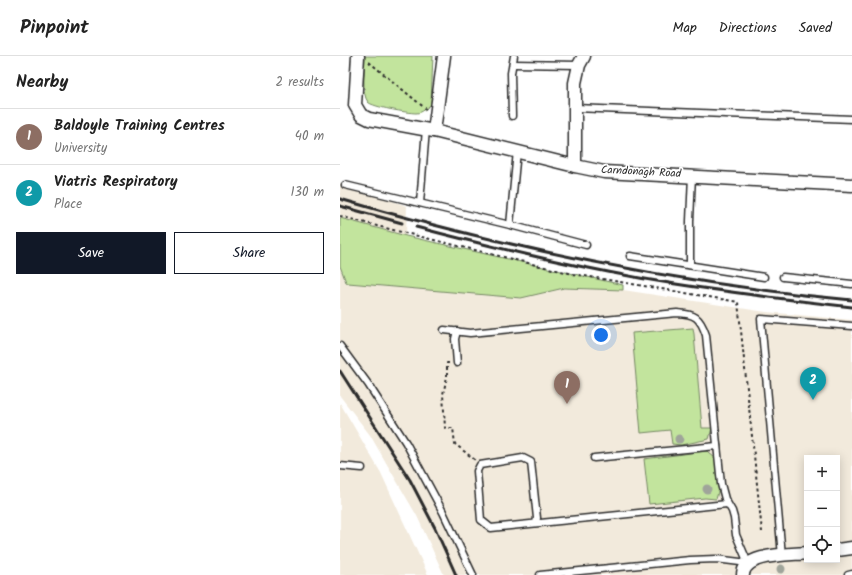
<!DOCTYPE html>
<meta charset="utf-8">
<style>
:root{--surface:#fff;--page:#f2f2f2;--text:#222;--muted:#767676;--line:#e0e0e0;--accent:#111827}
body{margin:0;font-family:Kalam,sans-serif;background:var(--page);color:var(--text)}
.controls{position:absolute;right:12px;bottom:12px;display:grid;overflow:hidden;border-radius:0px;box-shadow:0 2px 10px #0003}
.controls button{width:36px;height:36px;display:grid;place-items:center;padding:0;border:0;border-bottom:1px solid var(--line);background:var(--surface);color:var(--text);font:20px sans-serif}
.you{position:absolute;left:261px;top:279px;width:14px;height:14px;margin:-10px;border:3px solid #fff;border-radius:50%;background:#1a73e8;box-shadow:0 0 0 6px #1a73e833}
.badge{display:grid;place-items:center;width:26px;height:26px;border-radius:50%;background:var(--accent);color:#fff;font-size:13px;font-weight:700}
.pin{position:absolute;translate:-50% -33px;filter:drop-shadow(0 1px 2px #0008)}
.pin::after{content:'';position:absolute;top:21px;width:14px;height:12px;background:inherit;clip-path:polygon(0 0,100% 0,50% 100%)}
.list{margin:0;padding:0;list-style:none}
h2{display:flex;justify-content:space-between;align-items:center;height:52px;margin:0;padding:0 16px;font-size:17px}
h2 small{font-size:13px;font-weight:400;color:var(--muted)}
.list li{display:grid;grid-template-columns:26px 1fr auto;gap:12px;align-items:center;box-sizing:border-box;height:56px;padding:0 16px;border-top:1px solid var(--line)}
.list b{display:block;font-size:15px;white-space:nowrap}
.list p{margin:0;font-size:13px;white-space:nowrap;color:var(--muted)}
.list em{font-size:13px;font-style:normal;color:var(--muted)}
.actions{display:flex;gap:8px;padding:12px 16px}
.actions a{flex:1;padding:9px 0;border:1px solid var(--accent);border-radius:0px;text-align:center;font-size:14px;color:var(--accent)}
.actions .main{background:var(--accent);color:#fff}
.icon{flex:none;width:22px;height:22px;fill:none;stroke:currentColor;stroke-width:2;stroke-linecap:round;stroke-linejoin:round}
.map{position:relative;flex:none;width:512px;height:519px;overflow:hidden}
header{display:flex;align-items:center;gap:24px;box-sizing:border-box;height:56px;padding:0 20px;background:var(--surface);border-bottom:1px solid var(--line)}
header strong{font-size:19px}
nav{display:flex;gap:22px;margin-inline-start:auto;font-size:14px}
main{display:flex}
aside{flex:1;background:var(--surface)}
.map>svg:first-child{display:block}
.built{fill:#f2eadc;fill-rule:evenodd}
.green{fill:#c2e49d;stroke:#768864}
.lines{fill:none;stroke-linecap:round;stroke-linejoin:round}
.lane-casing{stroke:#2b2b2b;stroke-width:9}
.street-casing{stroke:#2b2b2b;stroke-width:15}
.path{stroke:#2b2b2b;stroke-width:2;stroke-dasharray:3 3;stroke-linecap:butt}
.lane{stroke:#fff;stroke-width:6}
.street{stroke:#fff;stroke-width:12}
.rail{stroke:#2b2b2b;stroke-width:3}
.tree{fill:#9fa49a}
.labels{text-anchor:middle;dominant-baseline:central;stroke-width:3.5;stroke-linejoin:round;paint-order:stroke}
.street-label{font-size:11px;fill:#2b2b2b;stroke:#fff}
</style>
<header>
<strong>Pinpoint</strong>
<nav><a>Map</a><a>Directions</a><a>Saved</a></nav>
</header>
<main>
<aside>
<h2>Nearby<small>2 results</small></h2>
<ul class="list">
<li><span class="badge" style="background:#8d6e63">1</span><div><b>Baldoyle Training Centres</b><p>University</p></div><em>40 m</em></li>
<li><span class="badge" style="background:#0f9aa8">2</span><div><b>Viatris Respiratory</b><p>Place</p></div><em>130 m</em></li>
</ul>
<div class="actions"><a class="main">Save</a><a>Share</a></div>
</aside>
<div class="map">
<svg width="512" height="519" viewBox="0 0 512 519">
<rect width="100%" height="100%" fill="#fff"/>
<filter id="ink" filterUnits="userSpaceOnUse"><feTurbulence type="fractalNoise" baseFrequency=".025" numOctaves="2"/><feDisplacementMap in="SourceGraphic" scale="8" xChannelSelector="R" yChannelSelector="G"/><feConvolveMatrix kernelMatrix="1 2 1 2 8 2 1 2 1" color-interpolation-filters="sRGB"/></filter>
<g filter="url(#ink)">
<g class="built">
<polygon points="0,127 67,150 66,180 0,162"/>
<path d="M0 210 6 226 8 227 180 242 224 232 283 234 426 256 512 264V519H104L77 460 30 379 0 340ZM467 402H497V504H467Z"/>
<polygon points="0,347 41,417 88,519 0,519"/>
</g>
<g class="green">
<path d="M25 0H93L91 48C87 52 82 57 76 57 68 57 32 51 28 46 21 38 25 10 25 0Z"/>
<polygon points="0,162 66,180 283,229 283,234 224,232 181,242 8,227 6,226 0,210"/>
<polygon points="353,272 354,278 362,372 372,372 369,383 341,389 332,388 330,374 301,377 292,277"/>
<polygon points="367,395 376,403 379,433 376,443 365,442 309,448 304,403"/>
</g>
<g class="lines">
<defs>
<g id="lane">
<polyline points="173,8 239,9"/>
<polyline points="235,52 512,63"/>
<polyline points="172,60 171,17 174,0"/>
<polyline points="5,129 170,169 246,189"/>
<polyline points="80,147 86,73"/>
<polyline points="170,169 177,95"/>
<polyline points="290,200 424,221"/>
<polyline points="350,209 350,165 352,119"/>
<polyline points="443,221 512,228"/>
<path d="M104 274 130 277 337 257C355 258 360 261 366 279L381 428 385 443 392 455 394 462 396 479 408 507"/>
<polyline points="0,290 28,328 66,387 103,456 133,519"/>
<polyline points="117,307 115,283 117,275"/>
<polyline points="254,402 377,390"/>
<polyline points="0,410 22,412"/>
<polyline points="196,467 197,462 191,406 183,402 140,409 137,415 141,464 151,472 387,448"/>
<polyline points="442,500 421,263 512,270"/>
<polyline points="200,519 350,504 376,503 408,507"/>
<polyline points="508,519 512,518"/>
</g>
<g id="street">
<polyline points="18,0 15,49 21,59 29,63 94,75 235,110 264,116 512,129"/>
<polyline points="94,75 104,0"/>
<polyline points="235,110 235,27 239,9 244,0"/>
<polyline points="497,494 512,492"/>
<path d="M403 519C403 497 451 499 467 497"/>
</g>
</defs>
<use href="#lane" class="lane-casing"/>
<use href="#street" class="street-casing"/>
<g class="path">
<polyline points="29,6 86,53"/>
<polyline points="0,160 37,170 233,218 398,246 422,476"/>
<polyline points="109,307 107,307 107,321 103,338 105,372 113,372 115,388 135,404"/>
</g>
<use href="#lane" class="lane"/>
<use href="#street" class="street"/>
<g class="rail">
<path d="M0 143C167 192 338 228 512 244"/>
<polyline points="0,150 62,167"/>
<path d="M76 171C152 191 228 209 305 223 374 235 443 243 512 251"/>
<polyline points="0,315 70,424 95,472 116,519"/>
</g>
</g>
<g class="tree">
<circle cx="339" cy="383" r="4.5"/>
<circle cx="367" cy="433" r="4.5"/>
<circle cx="441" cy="513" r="4.5"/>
</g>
</g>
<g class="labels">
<g class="street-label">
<text transform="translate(301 116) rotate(3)">Carndonagh Road</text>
</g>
</g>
</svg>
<div class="controls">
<button>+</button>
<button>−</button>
<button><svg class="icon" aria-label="locate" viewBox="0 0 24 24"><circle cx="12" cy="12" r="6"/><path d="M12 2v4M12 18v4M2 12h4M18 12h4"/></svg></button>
</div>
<div class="you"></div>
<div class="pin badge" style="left:227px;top:348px;background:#8d6e63">1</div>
<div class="pin badge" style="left:473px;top:344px;background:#0f9aa8">2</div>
</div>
</main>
